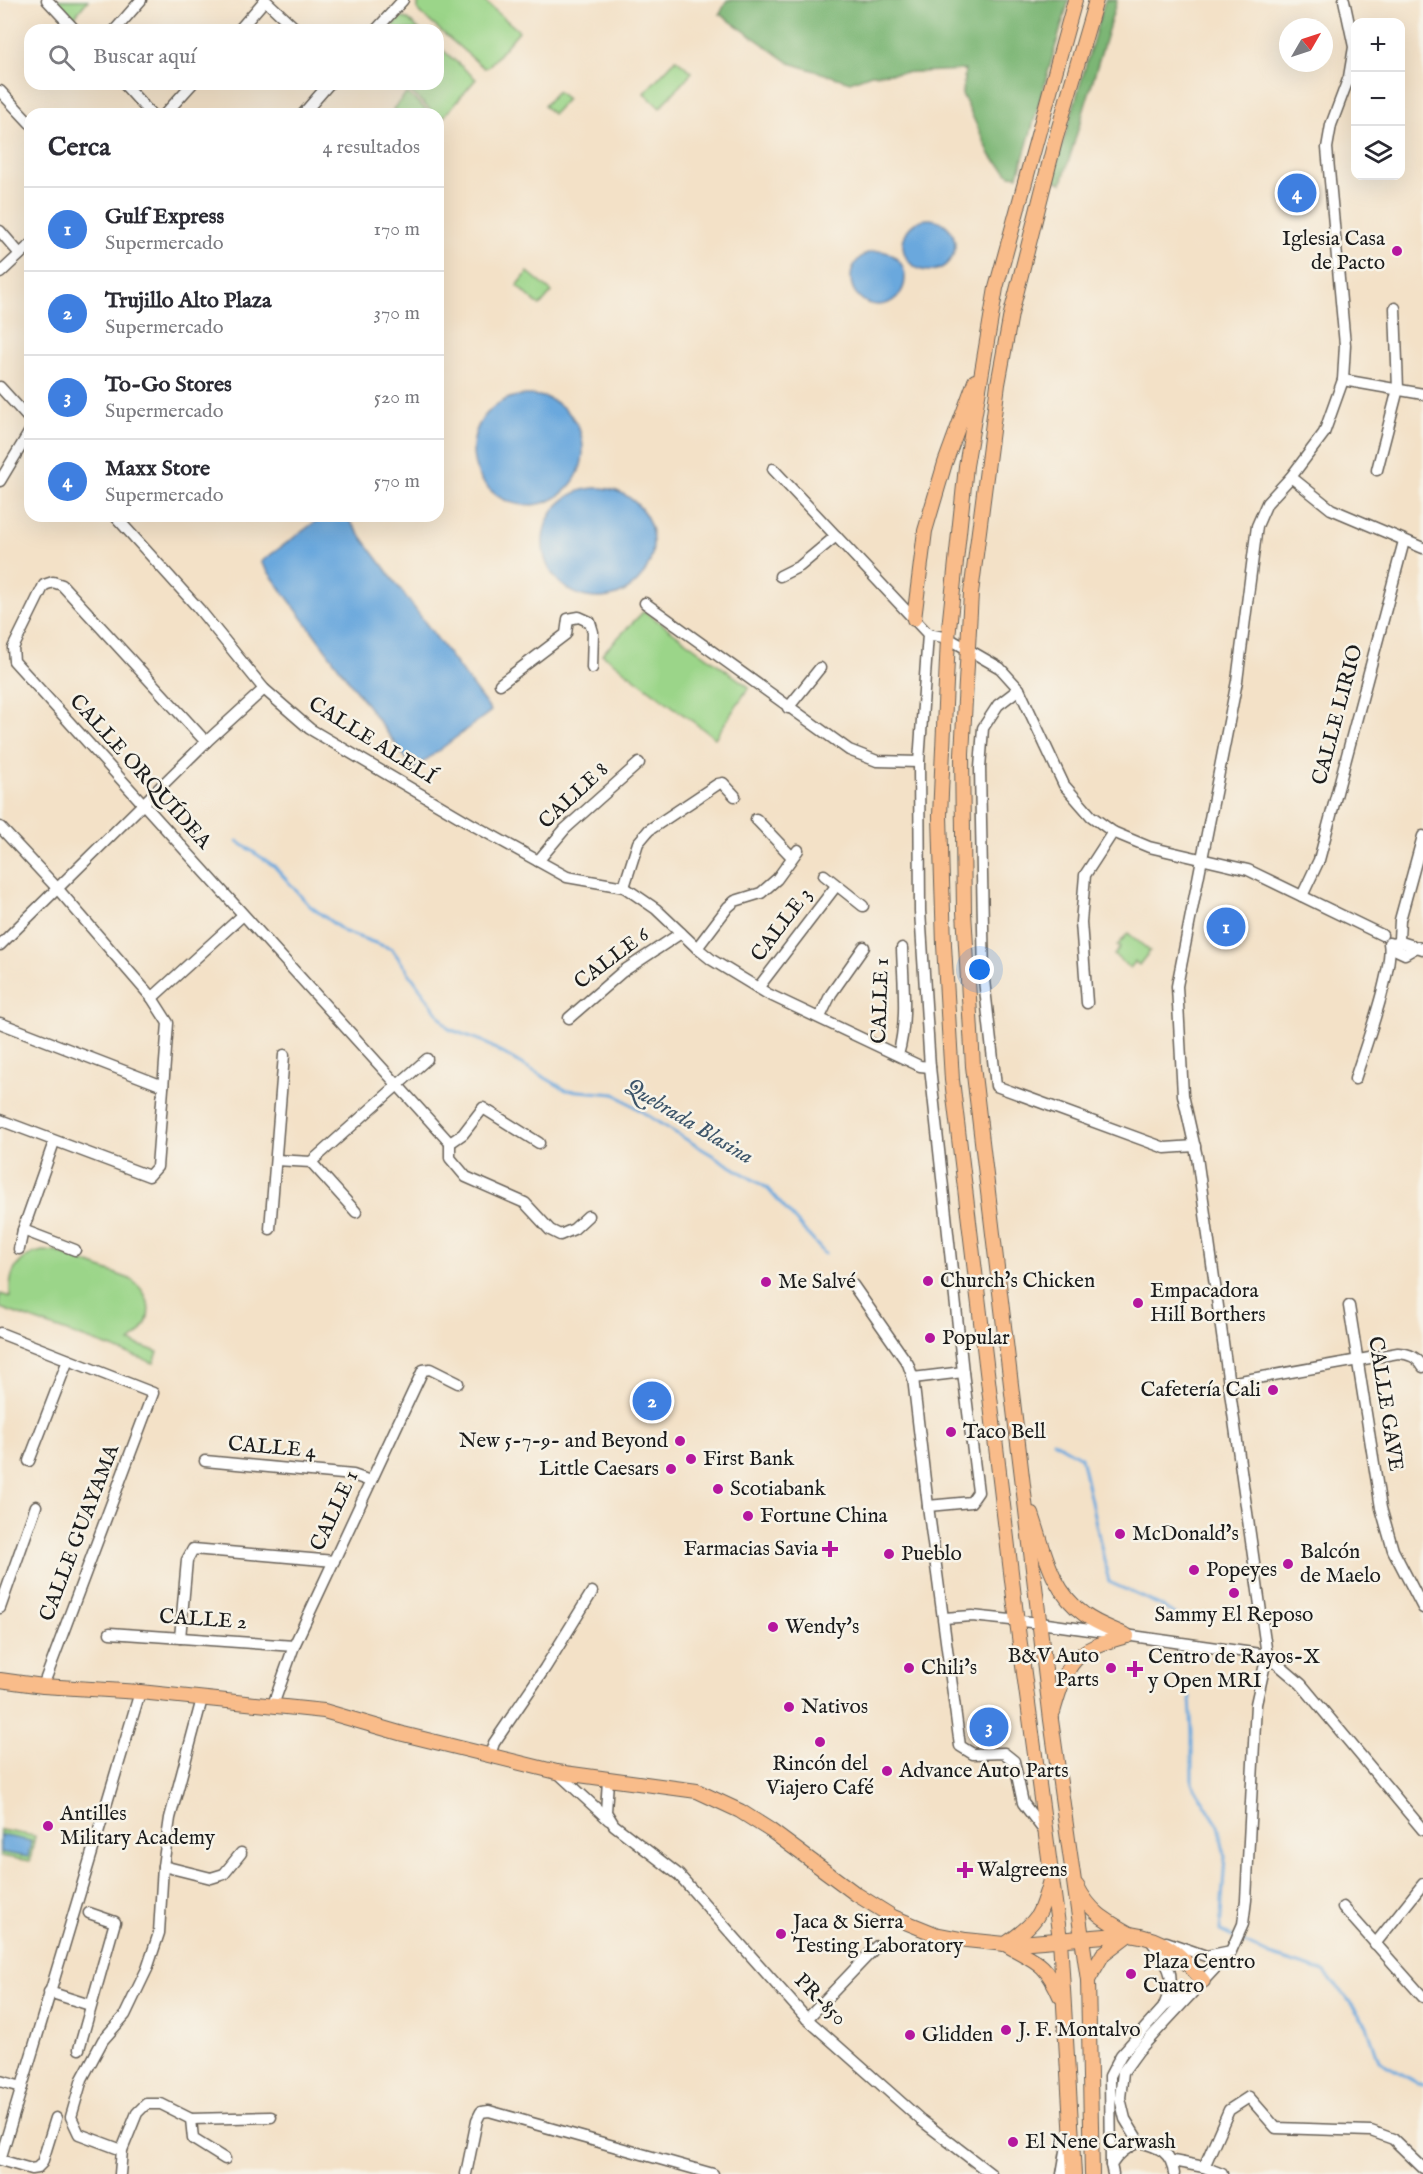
<!DOCTYPE html>
<html lang="es">
<meta charset="utf-8">
<style>
:root{--surface:#fff;--page:#f7f7f7;--text:#2b2b33;--muted:#7c7c81;--line:#e1e1e2;--accent:#b45309}
body{margin:0;font-family:"IM FELL English",serif;background:var(--page);color:var(--text)}
.controls{position:absolute;right:18px;top:18px;display:grid;overflow:hidden;border-radius:12px;box-shadow:0 6px 24px #0002}
.controls button{width:54px;height:54px;display:grid;place-items:center;padding:0;border:0;border-bottom:2px solid var(--line);background:var(--surface);color:var(--text);font:30px sans-serif}
.compass{position:absolute;left:1279px;top:18px;width:54px;height:54px;border-radius:50%;background:var(--surface);box-shadow:0 6px 24px #0002;rotate:51deg}
.you{position:absolute;left:980px;top:970px;width:21px;height:21px;margin:-15px;border:4px solid #fff;border-radius:50%;background:#1a73e8;box-shadow:0 0 0 9px #1a73e833}
.badge{display:grid;place-items:center;width:39px;height:39px;border-radius:50%;background:var(--accent);color:#fff;font-size:20px;font-weight:700}
.pin{position:absolute;translate:-50% -50%;border:3px solid #fff;box-shadow:0 2px 6px #0006}
.list{margin:0;padding:0;list-style:none}
h2{display:flex;justify-content:space-between;align-items:center;height:78px;margin:0;padding:0 24px;font-size:26px}
h2 small{font-size:20px;font-weight:400;color:var(--muted)}
.list li{display:grid;grid-template-columns:39px 1fr auto;gap:18px;align-items:center;box-sizing:border-box;height:84px;padding:0 24px;border-top:2px solid var(--line)}
.list b{display:block;font-size:22px;white-space:nowrap}
.list p{margin:0;font-size:20px;white-space:nowrap;color:var(--muted)}
.list em{font-size:20px;font-style:normal;color:var(--muted)}
.icon{flex:none;width:33px;height:33px;fill:none;stroke:currentColor;stroke-width:2;stroke-linecap:round;stroke-linejoin:round}
.map{position:relative;flex:none;width:1423px;height:2174px;overflow:hidden}
.search{position:absolute;background:var(--surface);box-shadow:0 6px 24px #0002;left:24px;top:24px;width:420px;height:66px;display:flex;align-items:center;gap:15px;box-sizing:border-box;padding:0 21px;border-radius:18px;color:var(--muted);font-size:22px}
.panel{position:absolute;background:var(--surface);box-shadow:0 6px 24px #0002;left:24px;top:108px;width:420px;height:414px;border-radius:18px}
.map>svg:first-child{display:block}
.green{fill:#9bd589;stroke:#5c7852;stroke-width:1.5}
.forest{fill:#7cb675;stroke:#4c6948;stroke-width:1.5}
.water{fill:#6ba8dd;stroke:#44627c;stroke-width:1.5}
.lines{fill:none;stroke-linecap:round;stroke-linejoin:round}
.stream{stroke:#6ba8dd;stroke-width:3}
.minor-casing{stroke:#676158;stroke-width:13}
.major-casing{stroke:#676158;stroke-width:16}
.minor{stroke:#fff;stroke-width:10}
.major{stroke:#f9bc8a;stroke-width:14}
.poi-dot{fill:#b5179e;stroke:#f7f3e8;stroke-width:2}
.labels{text-anchor:middle;dominant-baseline:central;stroke-width:5;stroke-linejoin:round;paint-order:stroke}
.poi-label{font-size:21px;fill:#1c1c1c;stroke:#f7f3e8;text-anchor:start}
.street-label{font-size:21px;fill:#1c1c1c;stroke:#f7f3e8}
.water-label{font-size:22px;font-style:italic;fill:#3c5469;stroke:#f7f3e8}
</style>
<div class="map">
<svg width="1423" height="2174" viewBox="0 0 1423 2174">
<rect width="100%" height="100%" fill="#f7f3e8"/>
<filter id="ink" filterUnits="userSpaceOnUse"><feTurbulence type="fractalNoise" baseFrequency=".0167" numOctaves="2"/><feDisplacementMap in="SourceGraphic" scale="12" xChannelSelector="R" yChannelSelector="G"/><feConvolveMatrix kernelMatrix="1 2 1 2 8 2 1 2 1" color-interpolation-filters="sRGB"/></filter>
<filter id="wash" filterUnits="userSpaceOnUse"><feTurbulence type="fractalNoise" baseFrequency=".008" numOctaves="4" result="noise"/><feDisplacementMap in="SourceGraphic" scale="24" xChannelSelector="R" yChannelSelector="G"/><feGaussianBlur stdDeviation="1.35" result="paint"/><feColorMatrix in="noise" values="0 0 0 0 0 0 0 0 0 0 0 0 0 0 0 0 0 1.4 0 .05"/><feComposite in="paint" operator="in"/></filter>
<g filter="url(#wash)">
<rect width="100%" height="100%" fill="#f3e1c7"/>
<g class="green">
<polygon points="53,0 88,0 72,20"/>
<polygon points="418,0 483,0 519,31 488,67 484,68 421,14 418,10"/>
<polygon points="403,18 407,19 420,30 389,30 399,19"/>
<polygon points="438,46 476,79 441,120 438,114 435,114 402,84 438,84"/>
<polygon points="676,59 692,72 660,108 644,93"/>
<polygon points="557,91 567,99 553,114 544,106"/>
<polygon points="407,93 431,114 398,114 393,109"/>
<polygon points="528,272 552,292 540,306 517,286"/>
<polygon points="644,611 749,687 715,738 602,654"/>
<polygon points="1128,933 1150,951 1139,965 1135,962 1130,968 1114,955 1120,948 1117,946"/>
<path d="M43 1251 57 1252 130 1279C156 1297 154 1324 130 1342L158 1352 154 1363 0 1308V1294L11 1297C7 1273 19 1255 43 1251Z"/>
<polygon points="0,1830 35,1836 30,1861 0,1856"/>
</g>
<g class="forest">
<polygon points="727,0 1069,0 1018,176 1010,175 991,156 962,94 965,70 871,74 850,82 790,63 720,14"/>
<polygon points="1105,0 1117,0 1062,183 1052,180"/>
</g>
<g class="water">
<circle cx="929" cy="245" r="26"/>
<circle cx="878" cy="278" r="27"/>
<circle cx="528" cy="450" r="55"/>
<circle cx="598" cy="543" r="55"/>
<polygon points="323,516 346,516 491,711 414,769 261,562"/>
<polygon points="0,1835 31,1841 28,1857 0,1852"/>
</g>
<g class="lines">
<g class="stream">
<polyline points="237,841 274,866 310,906 345,932 392,949 449,1029 482,1041 566,1090 615,1094 664,1126 767,1188 825,1254"/>
<polyline points="1053,1441 1081,1457 1109,1582 1162,1606 1178,1617"/>
<polyline points="1190,1697 1192,1734 1192,1783 1218,1825 1225,1856 1220,1931 1270,1955 1324,1972 1344,1994 1367,2026 1379,2061 1418,2083 1423,2083"/>
</g>
</g>
</g>
<g filter="url(#ink)">
<g class="lines">
<defs>
<g id="minor">
<polyline points="47,0 75,30"/>
<polyline points="265,0 297,30"/>
<polyline points="115,30 141,0"/>
<polyline points="239,30 265,0"/>
<polyline points="376,30 403,0"/>
<polyline points="124,84 151,114"/>
<polyline points="0,91 30,123"/>
<polyline points="165,114 192,84"/>
<polyline points="303,114 329,84"/>
<polyline points="0,231 20,254"/>
<polyline points="0,273 30,245"/>
<polyline points="1343,380 1423,394"/>
<polyline points="0,387 30,420"/>
<polyline points="773,469 928,634 948,638 1000,668 1019,689 1064,785 1091,816 1113,832 1149,847 1248,870 1382,935"/>
<polyline points="1377,470 1398,389 1395,308"/>
<polyline points="1291,477 1331,509 1423,548"/>
<polyline points="0,481 30,431"/>
<polyline points="115,516 199,609 264,689 310,729 473,825 567,877 624,887 656,909 697,948 712,960 768,994 920,1066 930,1067"/>
<polyline points="780,576 800,566 836,536"/>
<polyline points="645,603 849,750 877,761 919,762"/>
<polyline points="500,684 566,634 568,619 579,617 590,622 593,632 592,668"/>
<polyline points="1019,689 998,705 983,728 980,768 984,980 996,1086 1165,1148 1195,1146"/>
<polyline points="788,708 820,668"/>
<polyline points="206,742 62,585 53,582 44,585 13,648 14,661 450,1143"/>
<polyline points="756,819 792,857"/>
<polyline points="0,827 57,888 152,998 168,1023 157,1167 149,1176 0,1120"/>
<polyline points="538,861 565,829 639,763"/>
<polyline points="824,875 863,906"/>
<polyline points="624,887 638,843 649,830 718,784 723,783 735,796"/>
<polyline points="1302,896 1319,860 1404,541"/>
<polyline points="1399,939 1400,920 1423,836"/>
<polyline points="1392,944 1401,942 1423,949"/>
<polyline points="0,945 206,742 264,689"/>
<polyline points="1390,947 1405,954 1417,947"/>
<polyline points="697,948 728,907 735,901 761,893 777,879 798,850"/>
<polyline points="758,988 836,886"/>
<polyline points="152,998 242,916"/>
<polyline points="1087,1003 1081,922 1085,875 1113,832"/>
<polyline points="820,1017 831,994 864,947"/>
<polyline points="569,1018 622,972 681,933"/>
<polyline points="0,1023 163,1086"/>
<path d="M898 1055C908 1021 903 983 902 948"/>
<path d="M1355 1079C1364 1050 1394 969 1389 943"/>
<polyline points="450,1143 450,1158 466,1177 525,1203 550,1230 560,1235 574,1229 588,1216"/>
<polyline points="450,1143 463,1134 483,1108 539,1143"/>
<polyline points="276,1160 311,1162 427,1059"/>
<polyline points="311,1162 356,1212"/>
<polyline points="270,1229 284,1055"/>
<polyline points="23,1230 75,1250"/>
<polyline points="19,1249 23,1230 54,1142"/>
<polyline points="853,1285 908,1364 913,1378 928,1506 960,1746 973,1754 1004,1753 1014,1761 1023,1803 1045,1832"/>
<polyline points="1349,1306 1381,1508 1393,1550 1423,1608"/>
<polyline points="0,1333 153,1393 43,1686"/>
<polyline points="913,1378 963,1372"/>
<path d="M1229 1383 1398 1353C1410 1354 1417 1357 1423 1367"/>
<polyline points="29,1461 68,1360"/>
<polyline points="205,1461 353,1475 370,1481"/>
<polyline points="928,1506 971,1502 978,1492 963,1372 930,1067 920,911 919,762 928,634"/>
<polyline points="0,1608 36,1506"/>
<polyline points="944,1618 972,1616 1040,1623 1267,1655 1301,1684 1423,1830"/>
<polyline points="110,1633 294,1646"/>
<polyline points="180,1638 187,1560 193,1549 334,1561"/>
<polyline points="273,1705 294,1646 423,1370 430,1369 458,1383"/>
<polyline points="490,1755 494,1743 545,1668 592,1592"/>
<polyline points="557,1772 609,1820"/>
<polyline points="608,1780 606,1812 614,1825 679,1875 807,2019 921,2120 991,2174"/>
<polyline points="163,1866 211,1878 224,1874 241,1853"/>
<polyline points="1343,1907 1423,1997"/>
<path d="M1149 1937C1167 1966 1179 1972 1164 2006"/>
<polyline points="1166,1942 1206,1956 1231,1951"/>
<polyline points="1375,1944 1423,1884"/>
<polyline points="49,1992 90,2005"/>
<polyline points="807,2019 877,1946"/>
<polyline points="79,2049 115,1922 89,1913"/>
<polyline points="0,2081 22,2087"/>
<polyline points="191,2119 193,2139 225,2159"/>
<polyline points="1139,2142 1125,2119 1120,2098 1123,2072 1139,2050 1231,1951 1243,1924 1246,1900 1256,1704 1267,1655 1197,1157 1183,1095 1177,986 1237,681 1257,526 1267,503 1291,477 1324,433 1343,380 1345,345 1327,148 1331,125 1349,77 1354,47 1344,0"/>
<polyline points="122,2150 79,2134 71,2117 82,2079 103,2040 125,2015 147,1969 159,1933 163,1866 170,1818 202,1699"/>
<polyline points="0,2160 140,1692"/>
<polyline points="0,2160 31,2169 37,2168 42,2163 56,2118"/>
<polyline points="1173,2161 1204,2167 1222,2174"/>
<polyline points="1111,2165 1110,2076 1121,2055 1164,2007 1190,1989"/>
<polyline points="1204,2167 1229,2110 1249,2097 1276,2128 1371,2131 1393,2139 1423,2168"/>
<polyline points="120,2174 122,2150 137,2113 146,2104 161,2104 191,2119 271,2117"/>
<polyline points="466,2174 477,2120 481,2112 489,2111 713,2174"/>
<polyline points="1062,2174 1068,2140"/>
<path d="M1113 2174 1111 2165C1118 2154 1127 2147 1139 2142 1159 2147 1172 2152 1174 2174"/>
</g>
<g id="major">
<polyline points="914,619 925,531 945,463 975,381"/>
<path d="M1032 1514C1045 1552 1051 1591 1085 1615 1097 1624 1113 1629 1127 1636"/>
<path d="M0 1680 43 1686 140 1692 324 1711 403 1734 557 1772 697 1791 740 1811 770 1830 856 1894 893 1917 935 1934 966 1940 1005 1944 1130 1934C1166 1939 1180 1954 1203 1981"/>
<path d="M1053 1712C1068 1660 1073 1650 1127 1636"/>
<path d="M1077 1886C1090 1912 1105 1920 1130 1934"/>
<path d="M1007 1943C1038 1921 1040 1917 1050 1880"/>
<path d="M1005 1944C1036 1962 1045 1961 1060 1996"/>
<polyline points="1088,1980 1103,1954 1128,1935"/>
<polyline points="1074,2174 1060,1939 1017,1622 952,1080 944,945 940,816 948,638 966,466 996,288 1075,0"/>
<polyline points="1092,2174 1088,1980 1051,1720 973,1066 964,912 962,754 971,593 998,384 1011,314 1055,141 1096,0"/>
</g>
</defs>
<use href="#minor" class="minor-casing"/>
<use href="#major" class="major-casing"/>
<use href="#minor" class="minor"/>
<use href="#major" class="major"/>
</g>
</g>
<g class="poi-dot">
<circle cx="1397" cy="251" r="6"/>
<circle cx="928" cy="1281" r="6"/>
<circle cx="766" cy="1282" r="6"/>
<circle cx="1138" cy="1303" r="6"/>
<circle cx="930" cy="1338" r="6"/>
<circle cx="1273" cy="1390" r="6"/>
<circle cx="951" cy="1432" r="6"/>
<circle cx="680" cy="1441" r="6"/>
<circle cx="691" cy="1459" r="6"/>
<circle cx="671" cy="1469" r="6"/>
<circle cx="718" cy="1489" r="6"/>
<circle cx="748" cy="1516" r="6"/>
<circle cx="1120" cy="1534" r="6"/>
<path d="M827 1540h6v6h6v6h-6v6h-6v-6h-6v-6h6z"/>
<circle cx="889" cy="1554" r="6"/>
<circle cx="1288" cy="1564" r="6"/>
<circle cx="1194" cy="1570" r="6"/>
<circle cx="1234" cy="1593" r="6"/>
<circle cx="773" cy="1627" r="6"/>
<circle cx="909" cy="1668" r="6"/>
<circle cx="1111" cy="1668" r="6"/>
<path d="M1132 1660h6v6h6v6h-6v6h-6v-6h-6v-6h6z"/>
<circle cx="789" cy="1707" r="6"/>
<circle cx="820" cy="1742" r="6"/>
<circle cx="887" cy="1771" r="6"/>
<circle cx="48" cy="1826" r="6"/>
<path d="M962 1861h6v6h6v6h-6v6h-6v-6h-6v-6h6z"/>
<circle cx="781" cy="1934" r="6"/>
<circle cx="1131" cy="1974" r="6"/>
<circle cx="1006" cy="2030" r="6"/>
<circle cx="910" cy="2035" r="6"/>
<circle cx="1013" cy="2142" r="6"/>
</g>
<g class="labels">
<g class="poi-label">
<text x="1385" y="239" text-anchor="end">Iglesia Casa<tspan x="1385" dy="24">de Pacto</tspan></text>
<text x="940" y="1281">Church's Chicken</text>
<text x="778" y="1282">Me Salvé</text>
<text x="1150" y="1291">Empacadora<tspan x="1150" dy="24">Hill Borthers</tspan></text>
<text x="942" y="1338">Popular</text>
<text x="1261" y="1390" text-anchor="end">Cafetería Cali</text>
<text x="963" y="1432">Taco Bell</text>
<text x="668" y="1441" text-anchor="end">New 5-7-9- and Beyond</text>
<text x="703" y="1459">First Bank</text>
<text x="659" y="1469" text-anchor="end">Little Caesars</text>
<text x="730" y="1489">Scotiabank</text>
<text x="760" y="1516">Fortune China</text>
<text x="1132" y="1534">McDonald's</text>
<text x="818" y="1549" text-anchor="end">Farmacias Savia</text>
<text x="1300" y="1552">Balcón<tspan x="1300" dy="24">de Maelo</tspan></text>
<text x="901" y="1554">Pueblo</text>
<text x="1206" y="1570">Popeyes</text>
<text x="1234" y="1615" text-anchor="middle">Sammy El Reposo</text>
<text x="785" y="1627">Wendy's</text>
<text x="1099" y="1656" text-anchor="end">B&amp;V Auto<tspan x="1099" dy="24">Parts</tspan></text>
<text x="1148" y="1657">Centro de Rayos-X<tspan x="1148" dy="24">y Open MRI</tspan></text>
<text x="921" y="1668">Chili's</text>
<text x="801" y="1707">Nativos</text>
<text x="820" y="1764" text-anchor="middle">Rincón del<tspan x="820" dy="24">Viajero Café</tspan></text>
<text x="899" y="1771">Advance Auto Parts</text>
<text x="60" y="1814">Antilles<tspan x="60" dy="24">Military Academy</tspan></text>
<text x="977" y="1870">Walgreens</text>
<text x="793" y="1922">Jaca &amp; Sierra<tspan x="793" dy="24">Testing Laboratory</tspan></text>
<text x="1143" y="1962">Plaza Centro<tspan x="1143" dy="24">Cuatro</tspan></text>
<text x="1018" y="2030">J. F. Montalvo</text>
<text x="922" y="2035">Glidden</text>
<text x="1025" y="2142">El Nene Carwash</text>
</g>
<g class="street-label">
<text transform="translate(1338 715) rotate(-75)">CALLE LIRIO</text>
<text transform="translate(372 741) rotate(32)">CALLE ALELÍ</text>
<text transform="translate(140 772) rotate(48)">CALLE ORQUÍDEA</text>
<text transform="translate(574 796) rotate(-43)">CALLE 8</text>
<text transform="translate(782 925) rotate(-53)">CALLE 3</text>
<text transform="translate(612 959) rotate(-37)">CALLE 6</text>
<text transform="translate(881 1001) rotate(-88)">CALLE 1</text>
<text transform="translate(1385 1404) rotate(81)">CALLE GAVE</text>
<text transform="translate(272 1448) rotate(5)">CALLE 4</text>
<text transform="translate(335 1511) rotate(-65)">CALLE 1</text>
<text transform="translate(80 1533) rotate(-69)">CALLE GUAYAMA</text>
<text transform="translate(203 1620) rotate(4)">CALLE 2</text>
<text transform="translate(820 2000) rotate(45)">PR-850</text>
</g>
<g class="water-label">
<text transform="translate(689 1122) rotate(31)">Quebrada Blasina</text>
</g>
</g>
</svg>
<div class="controls">
<button>+</button>
<button>−</button>
<button><svg class="icon" aria-label="layers" viewBox="0 0 24 24"><path d="M12 4l9 5-9 5-9-5zM3 14l9 5 9-5"/></svg></button>
</div>
<svg class="compass" viewBox="-18 -18 36 36"><path d="M0-13l5 13h-10z" fill="#e53935"/><path d="M0 13l5-13h-10z" fill="#7c7c81"/></svg>
<div class="you"></div>
<div class="pin badge" style="left:1226px;top:927px;background:#3f7fe0">1</div>
<div class="pin badge" style="left:652px;top:1401px;background:#3f7fe0">2</div>
<div class="pin badge" style="left:989px;top:1727px;background:#3f7fe0">3</div>
<div class="pin badge" style="left:1297px;top:193px;background:#3f7fe0">4</div>
<div class="search"><svg class="icon" aria-label="search" viewBox="0 0 24 24"><circle cx="10" cy="10" r="6"/><path d="M15 15l6 6"/></svg>Buscar aquí</div>
<section class="panel">
<h2>Cerca<small>4 resultados</small></h2>
<ul class="list">
<li><span class="badge" style="background:#3f7fe0">1</span><div><b>Gulf Express</b><p>Supermercado</p></div><em>170 m</em></li>
<li><span class="badge" style="background:#3f7fe0">2</span><div><b>Trujillo Alto Plaza</b><p>Supermercado</p></div><em>370 m</em></li>
<li><span class="badge" style="background:#3f7fe0">3</span><div><b>To-Go Stores</b><p>Supermercado</p></div><em>520 m</em></li>
<li><span class="badge" style="background:#3f7fe0">4</span><div><b>Maxx Store</b><p>Supermercado</p></div><em>570 m</em></li>
</ul>
</section>
</div>
